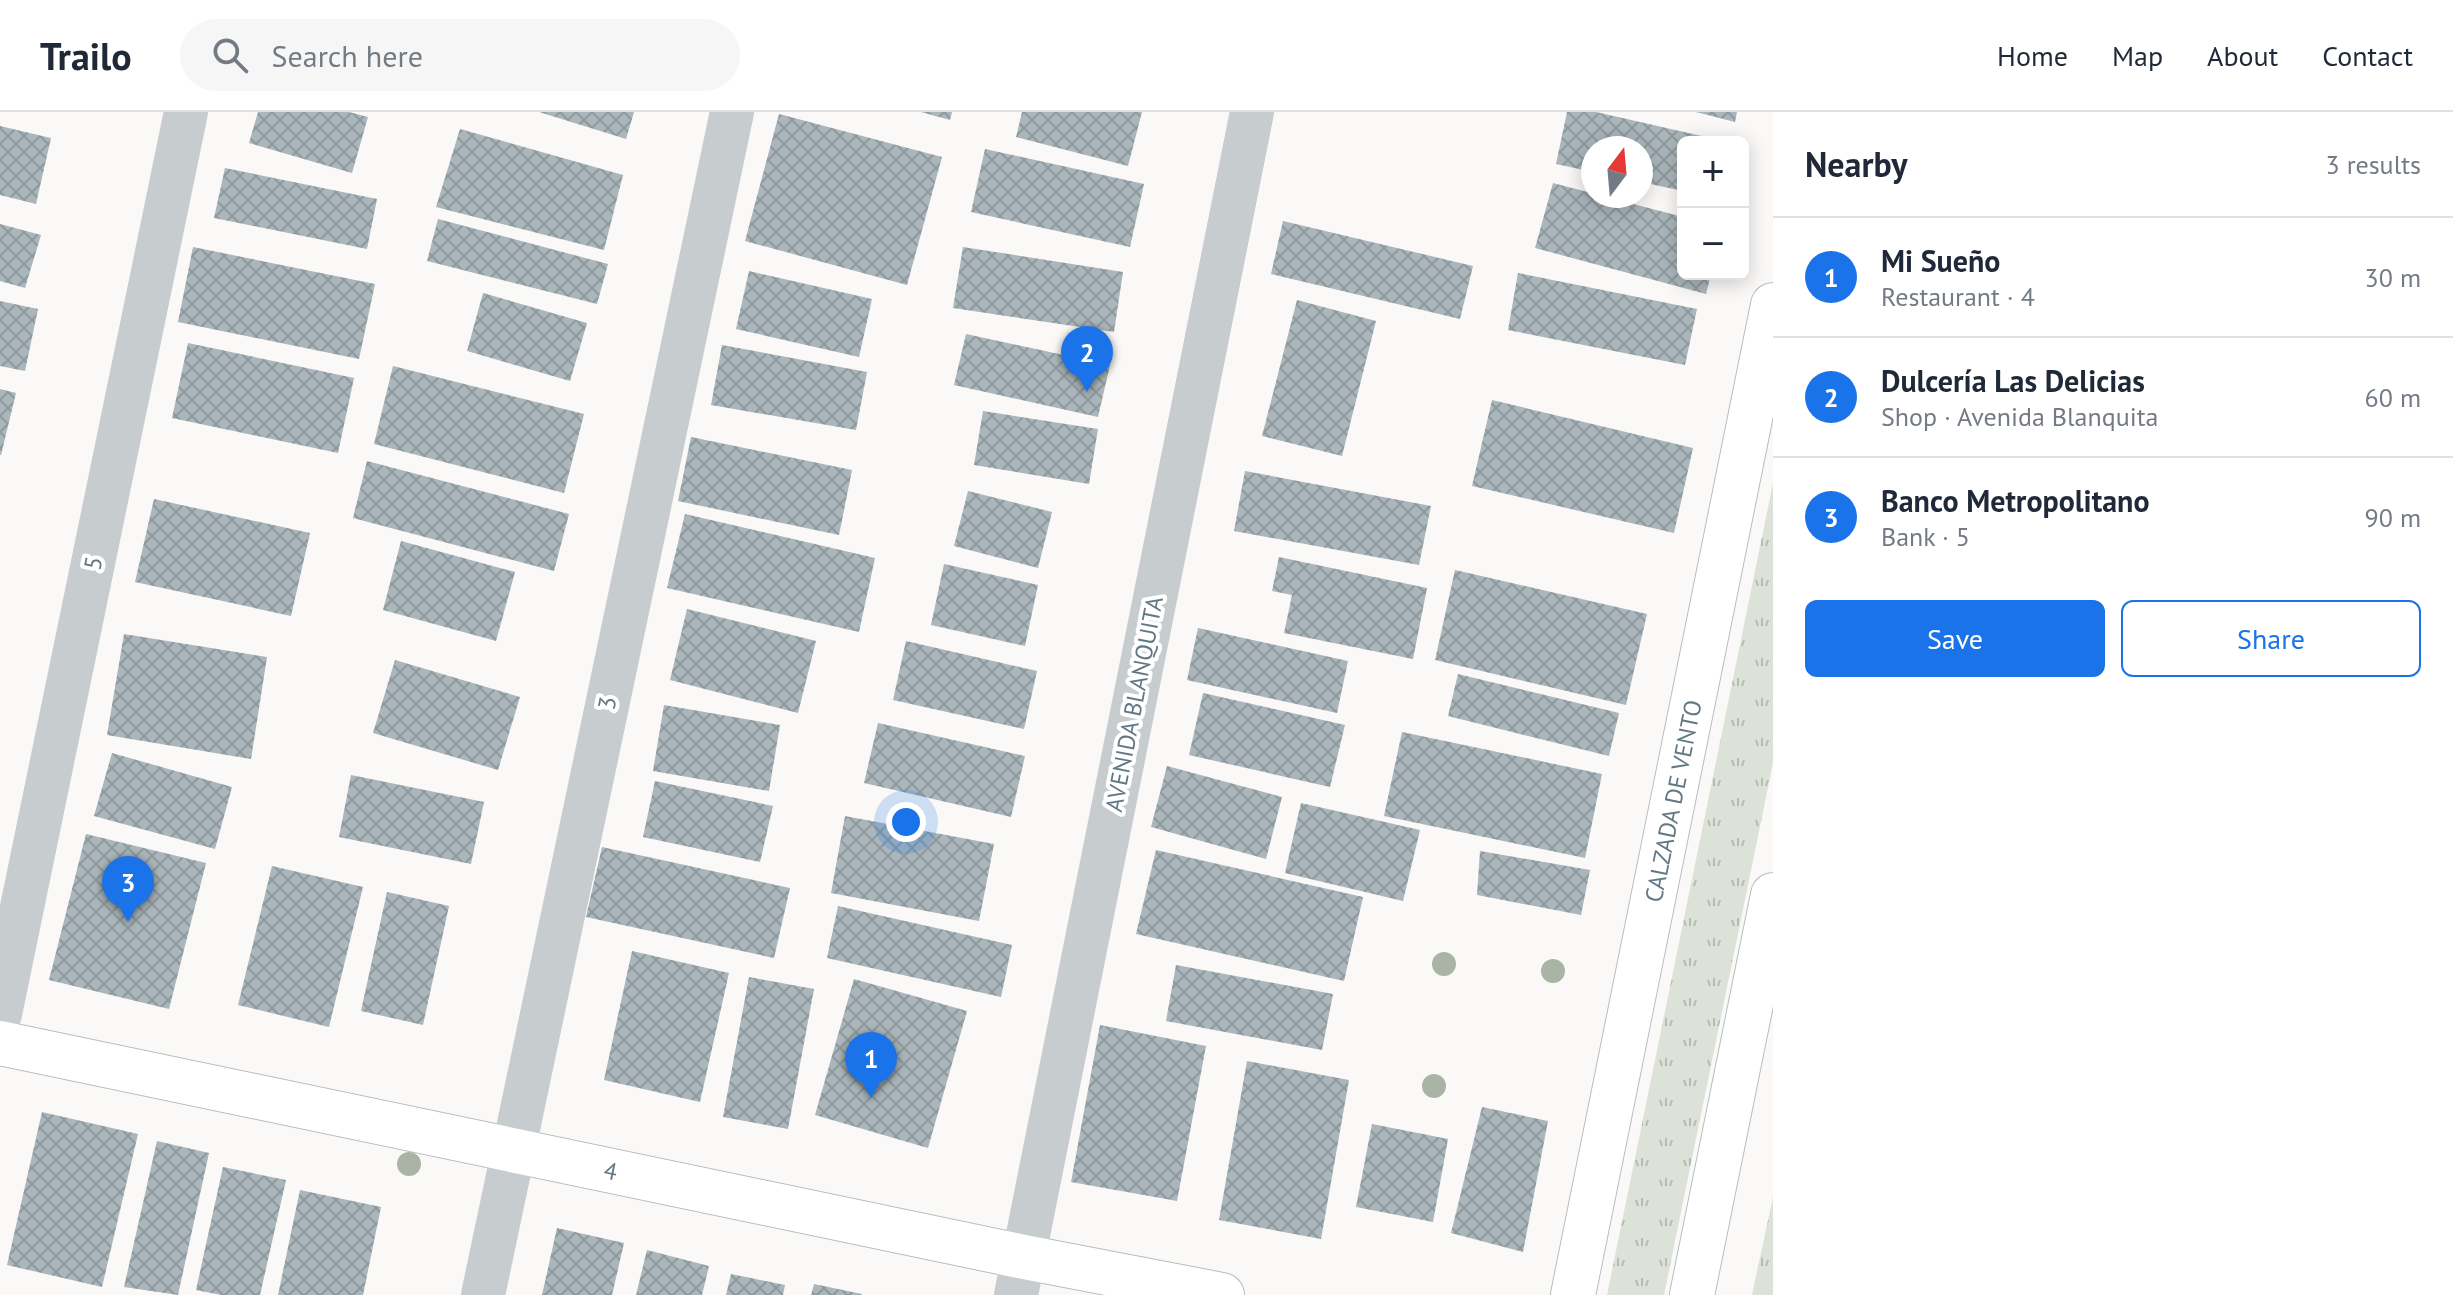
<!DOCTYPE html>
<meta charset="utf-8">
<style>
:root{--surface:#fff;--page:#f6f6f7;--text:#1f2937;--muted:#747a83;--line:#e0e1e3;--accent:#1a73e8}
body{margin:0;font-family:"PT Sans",sans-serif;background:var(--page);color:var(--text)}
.controls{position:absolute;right:24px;top:24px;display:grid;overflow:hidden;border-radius:12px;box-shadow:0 4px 20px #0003}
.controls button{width:72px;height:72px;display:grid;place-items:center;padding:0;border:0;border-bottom:2px solid var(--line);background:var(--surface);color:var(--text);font:40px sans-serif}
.compass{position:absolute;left:1581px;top:24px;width:72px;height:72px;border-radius:50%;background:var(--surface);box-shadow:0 4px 20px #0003;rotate:16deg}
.you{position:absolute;left:906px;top:710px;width:28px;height:28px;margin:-20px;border:6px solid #fff;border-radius:50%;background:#1a73e8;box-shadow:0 0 0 12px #1a73e833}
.badge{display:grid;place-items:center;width:52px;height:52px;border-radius:50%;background:var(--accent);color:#fff;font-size:26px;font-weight:700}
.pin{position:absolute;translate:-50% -66px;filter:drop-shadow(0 2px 4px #0008)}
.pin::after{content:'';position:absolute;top:42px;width:28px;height:24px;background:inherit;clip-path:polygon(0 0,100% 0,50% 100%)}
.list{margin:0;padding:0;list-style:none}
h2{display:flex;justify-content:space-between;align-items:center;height:104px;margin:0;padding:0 32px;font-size:34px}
h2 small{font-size:26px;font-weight:400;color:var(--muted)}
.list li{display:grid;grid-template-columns:52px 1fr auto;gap:24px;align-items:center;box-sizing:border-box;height:120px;padding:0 32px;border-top:2px solid var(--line)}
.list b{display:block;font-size:30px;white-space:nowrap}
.list p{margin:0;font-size:26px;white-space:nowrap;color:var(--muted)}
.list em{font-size:26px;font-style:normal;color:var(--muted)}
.actions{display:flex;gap:16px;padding:24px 32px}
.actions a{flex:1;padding:18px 0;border:2px solid var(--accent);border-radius:12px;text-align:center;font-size:28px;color:var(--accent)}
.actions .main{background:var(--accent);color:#fff}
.icon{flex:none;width:44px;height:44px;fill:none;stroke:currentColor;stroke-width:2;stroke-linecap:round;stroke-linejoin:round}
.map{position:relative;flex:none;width:1773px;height:1183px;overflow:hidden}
header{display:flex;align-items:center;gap:48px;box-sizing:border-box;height:112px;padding:0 40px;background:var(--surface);border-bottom:2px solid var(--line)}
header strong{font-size:38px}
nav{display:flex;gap:44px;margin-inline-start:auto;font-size:28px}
.search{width:560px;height:72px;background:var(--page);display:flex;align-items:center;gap:20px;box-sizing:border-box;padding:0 28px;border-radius:44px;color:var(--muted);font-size:30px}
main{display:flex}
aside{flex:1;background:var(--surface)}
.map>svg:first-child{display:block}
.grass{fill:url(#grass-tufts)}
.building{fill:url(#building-cross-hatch)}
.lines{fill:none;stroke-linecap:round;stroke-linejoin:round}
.secondary-casing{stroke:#b6bec2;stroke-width:46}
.primary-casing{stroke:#b7bec1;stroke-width:46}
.street{stroke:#c7cccf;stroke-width:44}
.secondary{stroke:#fff;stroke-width:44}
.primary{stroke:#fff;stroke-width:44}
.tree{fill:#aab4a5}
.labels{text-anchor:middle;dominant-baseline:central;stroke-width:8;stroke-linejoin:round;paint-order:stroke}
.street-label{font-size:24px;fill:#627984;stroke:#fff}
</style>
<header>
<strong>Trailo</strong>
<div class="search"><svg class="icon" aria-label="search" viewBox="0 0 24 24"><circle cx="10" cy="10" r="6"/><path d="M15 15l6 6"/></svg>Search here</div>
<nav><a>Home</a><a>Map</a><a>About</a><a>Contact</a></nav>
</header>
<main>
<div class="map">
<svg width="1773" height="1183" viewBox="0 0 1773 1183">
<defs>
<pattern id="grass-tufts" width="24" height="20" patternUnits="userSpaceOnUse" patternTransform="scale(2)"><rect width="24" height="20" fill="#dce2d8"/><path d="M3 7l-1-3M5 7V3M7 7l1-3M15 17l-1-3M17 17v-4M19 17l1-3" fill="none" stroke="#b6bcb5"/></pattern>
<pattern id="building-cross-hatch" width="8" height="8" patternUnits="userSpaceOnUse" patternTransform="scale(2)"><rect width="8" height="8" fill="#aab6bb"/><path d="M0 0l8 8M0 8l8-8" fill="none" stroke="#8e999e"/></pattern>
</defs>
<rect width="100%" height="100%" fill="#faf9f7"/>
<g class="grass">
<polygon points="1773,371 1773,651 1664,1183 1607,1183"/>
<polygon points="1773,1085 1773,1183 1752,1183"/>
</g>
<g class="building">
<polygon points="258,0 349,0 368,5 352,61 249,31"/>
<polygon points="539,0 634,0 626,27"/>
<polygon points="921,0 952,0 950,8"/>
<polygon points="1022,0 1142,0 1128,54 1016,25"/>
<polygon points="1567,0 1596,0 1728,30 1683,30 1683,79 1641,70 1641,36 1593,36 1593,60 1556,52"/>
<polygon points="1696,0 1737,0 1735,10"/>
<polygon points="779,2 942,45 907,173 745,129"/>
<polygon points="0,14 51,26 36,92 0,83"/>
<polygon points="460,17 623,63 604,138 436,95"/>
<polygon points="985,37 1144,72 1130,135 971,100"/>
<polygon points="225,56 377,87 367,137 214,106"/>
<polygon points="1553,71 1683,105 1683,162 1711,162 1706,182 1535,136"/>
<polygon points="438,107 608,152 597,192 427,149"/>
<polygon points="1283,109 1473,154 1460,207 1271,162"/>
<polygon points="0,112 41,123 25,176 0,169"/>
<polygon points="193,135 375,172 359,247 178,210"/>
<polygon points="963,135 1123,160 1114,220 953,196"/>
<polygon points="749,159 872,187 859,245 736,217"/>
<polygon points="1518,161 1697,197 1685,253 1508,218"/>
<polygon points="483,181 587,211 570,269 467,239"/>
<polygon points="1297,188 1376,209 1342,344 1262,324"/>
<polygon points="0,189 38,197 25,259 0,254"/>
<polygon points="966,222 1110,253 1098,305 954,273"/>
<polygon points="188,231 354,266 338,341 172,306"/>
<polygon points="722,233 867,260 856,318 711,293"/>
<polygon points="393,254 584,302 564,381 374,332"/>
<polygon points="0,277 16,281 1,343 0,343"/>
<polygon points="1492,288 1693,336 1674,421 1472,374"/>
<polygon points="983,299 1098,317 1089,372 974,353"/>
<polygon points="691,325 852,358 839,423 678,389"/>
<polygon points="367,349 569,402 554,459 353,406"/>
<polygon points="1245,359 1431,394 1419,453 1234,419"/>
<polygon points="968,379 1052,400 1038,456 954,434"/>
<polygon points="154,387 310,421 291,504 135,470"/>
<polygon points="685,402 875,446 859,520 667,476"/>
<polygon points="401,429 515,460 496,529 383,498"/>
<polygon points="1279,445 1427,476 1413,547 1284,521 1292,483 1272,479"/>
<polygon points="944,452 1038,473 1025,534 931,513"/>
<polygon points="1455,458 1647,502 1626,593 1435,548"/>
<polygon points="687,497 816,529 798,601 670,568"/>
<polygon points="1198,516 1348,549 1337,601 1187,568"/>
<polygon points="124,522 267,545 251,647 107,623"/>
<polygon points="906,529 1037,559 1024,617 893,588"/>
<polygon points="395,548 520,585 498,658 373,621"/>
<polygon points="1458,562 1619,601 1609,644 1448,604"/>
<polygon points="1203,581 1345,613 1330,675 1189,643"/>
<polygon points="664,593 780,613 769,679 653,659"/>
<polygon points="878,611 1025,644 1011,705 864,671"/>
<polygon points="1402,620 1602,662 1585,746 1384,704"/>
<polygon points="112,641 232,675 215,737 94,704"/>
<polygon points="1167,654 1282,685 1266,747 1151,715"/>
<polygon points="351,663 484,690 471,752 339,725"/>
<polygon points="655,669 773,694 760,750 643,725"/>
<polygon points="1301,691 1420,718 1403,789 1285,761"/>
<polygon points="845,704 994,732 979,809 831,781"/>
<polygon points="86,722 206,751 169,897 49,868"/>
<polygon points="602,735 790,776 774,846 586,805"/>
<polygon points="1156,738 1363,785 1344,869 1136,822"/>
<polygon points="1480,739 1590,758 1581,803 1477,783"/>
<polygon points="272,754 363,775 329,915 238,893"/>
<polygon points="387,780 449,794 423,913 361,899"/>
<polygon points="838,794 1012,833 1001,885 827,846"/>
<polygon points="632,839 729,861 700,990 604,968"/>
<polygon points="1176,853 1333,882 1322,938 1166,909"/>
<polygon points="749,865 814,877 788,1017 723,1005"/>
<polygon points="854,867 967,899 928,1036 815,1003"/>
<polygon points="1100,913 1206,934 1177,1089 1071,1070"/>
<polygon points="1247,949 1349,968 1321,1127 1219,1108"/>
<polygon points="1482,995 1548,1009 1523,1140 1451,1121"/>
<polygon points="42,1000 138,1022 102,1175 7,1153"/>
<polygon points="1372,1012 1448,1027 1433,1110 1356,1095"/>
<polygon points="157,1029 209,1041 178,1183 124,1175"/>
<polygon points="223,1055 286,1068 260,1183 221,1183 196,1178"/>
<polygon points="300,1078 381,1095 363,1183 278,1183"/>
<polygon points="557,1116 624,1131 612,1183 542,1183"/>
<polygon points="647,1138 709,1154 702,1183 636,1183"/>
<polygon points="731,1162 785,1173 783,1183 726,1183"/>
<polygon points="814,1172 862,1182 861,1183 811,1183"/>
</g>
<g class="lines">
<defs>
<g id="secondary">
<path id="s1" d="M0 931 1024 1145 1222 1183"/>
</g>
<g id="primary">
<path id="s2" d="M1573 1183 1773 193"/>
<polyline points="1692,1183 1773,783"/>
</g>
</defs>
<use href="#secondary" class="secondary-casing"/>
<use href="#primary" class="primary-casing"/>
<g class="street">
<polyline points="0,902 186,0"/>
<polyline points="483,1183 732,0"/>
<polyline points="1016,1183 1252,0"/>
</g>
<use href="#secondary" class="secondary"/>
<use href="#primary" class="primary"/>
</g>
<g class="tree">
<circle cx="1444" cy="852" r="12"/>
<circle cx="1553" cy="859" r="12"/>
<circle cx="1434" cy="974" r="12"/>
<circle cx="409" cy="1052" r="12"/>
</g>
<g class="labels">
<g class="street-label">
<text transform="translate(93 451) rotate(-78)">5</text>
<text transform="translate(607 591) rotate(-78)">3</text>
<text transform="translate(1134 592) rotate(-79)">AVENIDA BLANQUITA</text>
<text stroke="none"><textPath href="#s2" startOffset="504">CALZADA DE VENTO</textPath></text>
<text stroke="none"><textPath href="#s1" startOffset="624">4</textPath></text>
</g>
</g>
</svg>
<div class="controls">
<button>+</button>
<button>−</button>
</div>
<svg class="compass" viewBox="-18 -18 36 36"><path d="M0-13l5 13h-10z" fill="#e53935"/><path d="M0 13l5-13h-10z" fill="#747a83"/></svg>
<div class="you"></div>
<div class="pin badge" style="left:871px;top:986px">1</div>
<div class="pin badge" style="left:1087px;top:280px">2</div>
<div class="pin badge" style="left:128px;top:810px">3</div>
</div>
<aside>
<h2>Nearby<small>3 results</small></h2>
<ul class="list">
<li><span class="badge">1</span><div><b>Mi Sueño</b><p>Restaurant · 4</p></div><em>30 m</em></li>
<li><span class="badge">2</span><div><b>Dulcería Las Delicias</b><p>Shop · Avenida Blanquita</p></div><em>60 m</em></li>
<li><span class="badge">3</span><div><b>Banco Metropolitano</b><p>Bank · 5</p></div><em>90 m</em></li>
</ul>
<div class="actions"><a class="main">Save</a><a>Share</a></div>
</aside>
</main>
